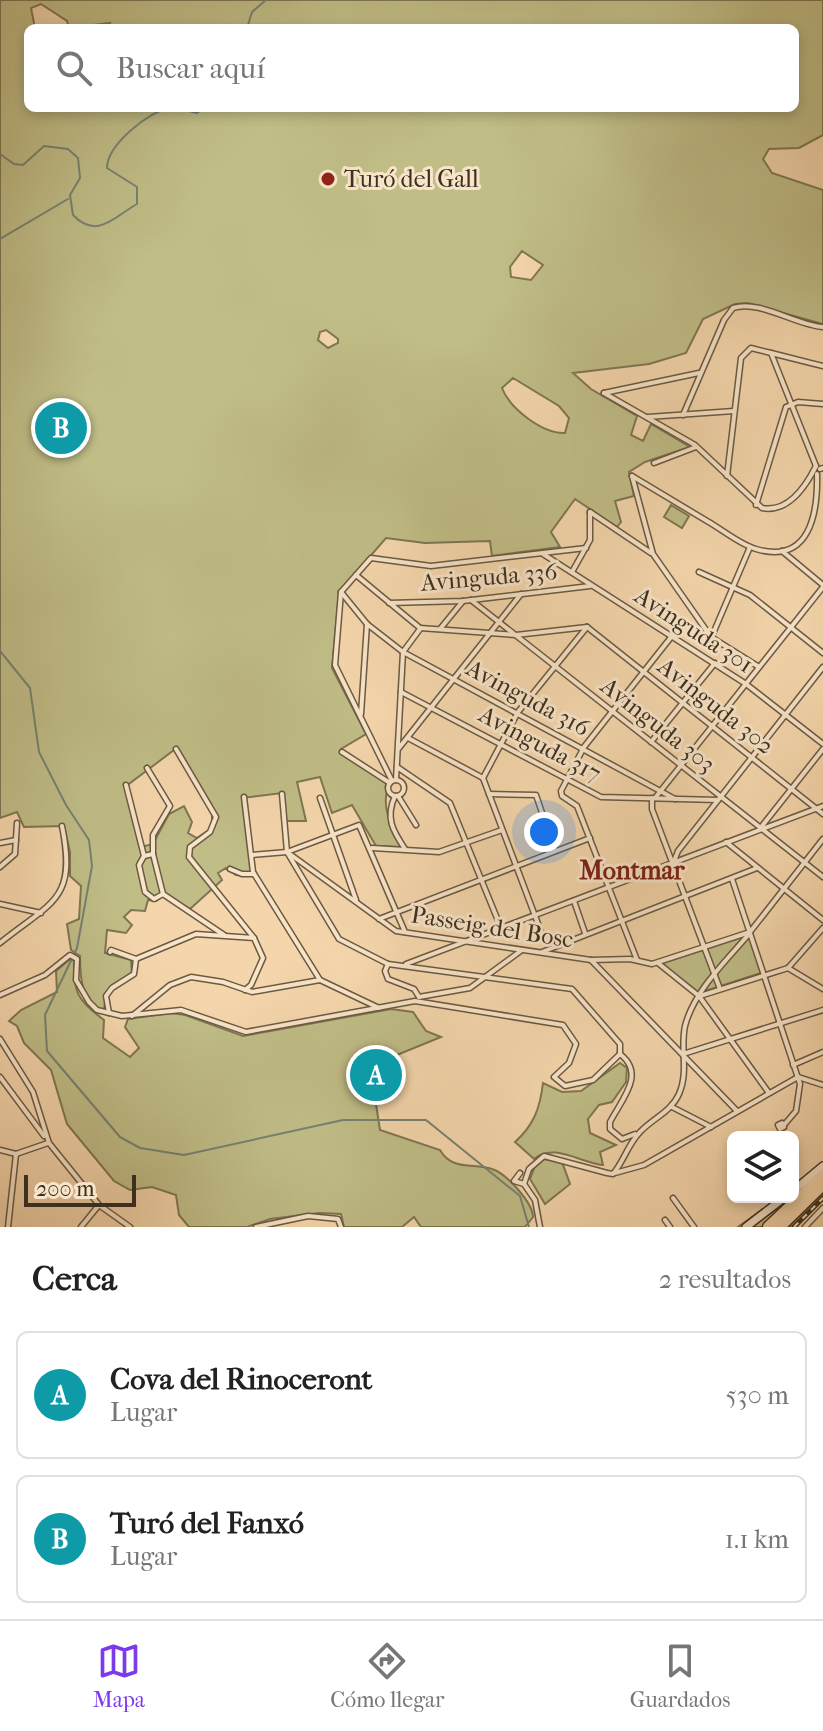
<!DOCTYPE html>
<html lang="es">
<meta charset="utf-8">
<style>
:root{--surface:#fff;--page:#f6f6f6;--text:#222;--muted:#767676;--line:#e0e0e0;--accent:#7c3aed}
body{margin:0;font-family:"IM FELL French Canon",serif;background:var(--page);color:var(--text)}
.controls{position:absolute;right:24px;bottom:24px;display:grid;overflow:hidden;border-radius:12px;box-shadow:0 4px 12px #0003}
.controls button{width:72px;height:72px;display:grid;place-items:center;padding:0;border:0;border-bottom:2px solid var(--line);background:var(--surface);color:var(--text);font:40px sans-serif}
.scale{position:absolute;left:24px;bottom:20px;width:112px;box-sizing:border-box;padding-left:8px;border:4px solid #3d301e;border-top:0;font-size:22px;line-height:28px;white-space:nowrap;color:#3d301e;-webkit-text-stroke:6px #f8e4c9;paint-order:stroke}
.you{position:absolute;left:544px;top:832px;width:28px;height:28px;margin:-20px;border:6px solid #fff;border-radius:50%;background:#1a73e8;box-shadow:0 0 0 12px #1a73e833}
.badge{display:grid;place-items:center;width:52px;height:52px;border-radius:50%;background:var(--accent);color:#fff;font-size:26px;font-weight:700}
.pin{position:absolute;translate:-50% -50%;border:4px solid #fff;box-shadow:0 2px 8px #0006}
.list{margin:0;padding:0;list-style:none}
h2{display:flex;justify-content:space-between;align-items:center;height:104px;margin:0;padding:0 32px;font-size:34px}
h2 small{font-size:26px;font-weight:400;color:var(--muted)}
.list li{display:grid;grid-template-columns:52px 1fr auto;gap:24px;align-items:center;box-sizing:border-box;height:128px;margin:0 16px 16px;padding:0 16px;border:2px solid var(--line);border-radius:12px}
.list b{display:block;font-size:30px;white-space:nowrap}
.list p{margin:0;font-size:26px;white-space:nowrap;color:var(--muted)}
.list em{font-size:26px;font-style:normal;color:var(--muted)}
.icon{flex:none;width:44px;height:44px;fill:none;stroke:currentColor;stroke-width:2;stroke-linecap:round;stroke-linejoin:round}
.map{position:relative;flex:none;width:823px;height:1227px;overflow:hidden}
.search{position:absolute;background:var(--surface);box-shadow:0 4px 12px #0003;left:24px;right:24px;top:24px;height:88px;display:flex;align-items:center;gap:20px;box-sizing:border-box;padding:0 28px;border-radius:12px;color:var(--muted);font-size:30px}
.sheet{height:392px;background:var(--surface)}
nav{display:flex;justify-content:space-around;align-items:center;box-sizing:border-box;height:112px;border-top:2px solid var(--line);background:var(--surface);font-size:22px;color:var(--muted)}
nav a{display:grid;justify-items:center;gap:4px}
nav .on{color:var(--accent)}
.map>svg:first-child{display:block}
.green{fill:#c0bd87;stroke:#7e7652;stroke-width:2;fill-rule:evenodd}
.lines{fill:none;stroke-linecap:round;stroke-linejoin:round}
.stream{stroke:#768273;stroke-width:2}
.street-casing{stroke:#6b5a42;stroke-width:7}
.secondary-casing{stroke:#3d301e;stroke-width:10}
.highway-casing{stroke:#3d301e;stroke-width:13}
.street{stroke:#f8e4c9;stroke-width:4}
.secondary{stroke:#f8e4c9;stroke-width:7}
.highway{stroke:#f5d6ac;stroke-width:10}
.rail-casing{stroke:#3d301e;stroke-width:5}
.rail{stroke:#f8e4c9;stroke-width:2;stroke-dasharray:6;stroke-linecap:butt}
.poi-dot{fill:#8f2418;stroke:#f8e4c9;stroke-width:3}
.labels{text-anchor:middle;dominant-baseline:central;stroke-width:6;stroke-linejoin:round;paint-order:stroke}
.poi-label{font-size:24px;fill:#3d301e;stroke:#f8e4c9;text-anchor:start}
.street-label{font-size:24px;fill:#3d301e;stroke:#f8e4c9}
.neighbourhood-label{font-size:26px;font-weight:bold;fill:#7a1f14;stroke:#f8e4c9}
</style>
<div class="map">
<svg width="823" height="1227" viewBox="0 0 823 1227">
<rect width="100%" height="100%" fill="#f5d6ac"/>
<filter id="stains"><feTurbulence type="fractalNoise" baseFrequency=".0025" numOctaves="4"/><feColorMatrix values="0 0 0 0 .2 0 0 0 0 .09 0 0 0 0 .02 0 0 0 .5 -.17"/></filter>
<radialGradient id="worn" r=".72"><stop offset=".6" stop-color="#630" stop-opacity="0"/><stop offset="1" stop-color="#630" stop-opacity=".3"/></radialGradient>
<g class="green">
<path d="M0 0H823V135L799 148 769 149 763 159 772 173 823 190V324L748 303 735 304 703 319 686 353 649 364 573 373 591 389 637 416 631 435 643 441 651 424 690 447 645 462 629 472 634 496 615 501 621 522 617 527 575 499 551 532 560 547 492 556 490 541 425 543 386 538 339 592 332 668 366 734 341 749 391 782C378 801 392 829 401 847L376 846 352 805 332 813 320 777 297 782 306 821H286L282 793 242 798 252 876 236 875 226 868 218 873 222 880 190 909 166 894 156 901 148 900 145 911 131 910 124 917 132 925 126 933 107 930 105 953 131 960 132 975C112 985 105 990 104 1011 81 1003 80 977 80 956L71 950 67 924 79 919 81 886 70 876V852L64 826 24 827 17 812 0 818ZM41 4 67 21 69 28 110 23 109 28H795V108H28V28H35L31 8ZM522 251 543 265 531 280 511 277 510 267ZM326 330 338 339V343L328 348 318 340 320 332ZM513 378 559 406 569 418 565 433C543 434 510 409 502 388ZM174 750H179L212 806V828L197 838 188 833 192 822 184 806 169 814 153 844 141 847 125 787Z"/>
<polygon points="671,505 689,516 682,528 664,517"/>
<polygon points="749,935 761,973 699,993 660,964"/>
<path d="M69 960H74C73 992 77 1000 104 1020L103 1038 130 1057 139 1048 125 1027 128 1019 171 1013 185 1015 243 1036 391 1009 413 1012 426 1031 441 1037 370 1066 380 1130 440 1150C452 1171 473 1163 492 1169 506 1173 533 1203 533 1217L525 1227H421L414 1217 402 1227H344L341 1214 319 1213 270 1219 247 1227H189L179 1215 176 1195 152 1187 130 1190 114 1181 67 1124 51 1070 24 1043 17 1026 9 1021 21 1010 57 992 56 971Z"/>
<path d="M620 1063 627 1068 626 1082 612 1102 599 1105 588 1119 590 1133 616 1145 600 1152 603 1165C581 1163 553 1142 534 1159L515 1142C534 1125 540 1108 543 1083L562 1092 581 1091Z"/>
<polygon points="544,1159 562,1162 570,1184 545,1204 530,1179 535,1166"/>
<polygon points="823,1169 823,1195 791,1227 738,1227 762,1210 768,1215"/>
</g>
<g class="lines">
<g class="stream">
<polyline points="247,28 252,12 266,0"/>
<polyline points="176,108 197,113 204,108"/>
<path d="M0 154 14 164 23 165 44 146 68 149 78 158 80 178 70 195 73 215C97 240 114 217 137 204V187L107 168C107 145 149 111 170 108"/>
<polyline points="0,239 68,199"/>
<polyline points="0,651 30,688 39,752 66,805 89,840 92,866 77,948 45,1015 47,1051 120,1137 140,1148 184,1155 343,1120 426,1120 520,1196 529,1227"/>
</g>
<defs>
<g id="street">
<polyline points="771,353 823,366"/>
<path d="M604 393 695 445 762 508C788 513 806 486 816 466"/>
<polyline points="604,393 699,373"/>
<path d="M683 415 724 320 733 308C759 299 795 325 823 327"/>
<polyline points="648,417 734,411"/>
<polyline points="654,463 696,447"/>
<polyline points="820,469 823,468"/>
<path d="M632 476C657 491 682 506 707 521 723 530 739 544 756 549 810 565 818 513 817 474"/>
<polyline points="632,476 653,554 711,637 759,667"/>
<polyline points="727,476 741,358 751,348 771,353 816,466"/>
<polyline points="756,505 786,407 798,402 823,404"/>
<polyline points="590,512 651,553"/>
<polyline points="782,551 823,585"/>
<polyline points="543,554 746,684 823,744"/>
<polyline points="572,572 590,540 590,512"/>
<polyline points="699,572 750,595 823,653"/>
<polyline points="356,575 420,628"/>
<polyline points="341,592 367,624 403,652 675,799"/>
<polyline points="471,600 823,877"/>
<polyline points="389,603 463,601 590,586"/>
<polyline points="587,627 823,814"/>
<polyline points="420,628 516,635 587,627"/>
<polyline points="440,629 463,601"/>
<polyline points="712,636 750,547"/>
<polyline points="401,692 601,797 718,800"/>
<polyline points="361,714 367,624"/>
<polyline points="408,738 483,778"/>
<polyline points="651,742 715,663"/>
<polyline points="399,748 521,594"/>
<polyline points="176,749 216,817 210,832 190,847 189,857 254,938"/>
<polyline points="342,752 390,783"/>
<polyline points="397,767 450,803 501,928"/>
<polyline points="147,768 170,806 153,835 153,854"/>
<polyline points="483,778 518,712 587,627"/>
<polyline points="483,778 543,937"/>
<polyline points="396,780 403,652 420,629"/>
<circle cx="396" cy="788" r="8"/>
<polyline points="392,781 335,665 341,592 371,558 431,566 586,548"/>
<polyline points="126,785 144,856"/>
<polyline points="282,794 287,852 339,939 388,964 572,989 620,1044 620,1054"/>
<polyline points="489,794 536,795 555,851"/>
<path d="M395 796C385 818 393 831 405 849"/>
<polyline points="398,796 416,825"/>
<polyline points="244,797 253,872 320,980 379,1008"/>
<polyline points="320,798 356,900"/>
<polyline points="652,798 652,809 720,989"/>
<polyline points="655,798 823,587"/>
<polyline points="762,826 823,749"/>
<polyline points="726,842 823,920"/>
<polyline points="0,843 16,840"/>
<polyline points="372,848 439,852 502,830"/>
<polyline points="287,852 396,931 591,960 630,959 652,964 750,932 823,839"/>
<polygon points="153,854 163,894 154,899 145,892 139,865 144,856"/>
<polyline points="252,855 287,852 359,825 405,932"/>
<polyline points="673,864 678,851 823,667"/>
<polyline points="0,867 15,854 17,823"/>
<polyline points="230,869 242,874 254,874"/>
<polyline points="732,879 800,1084 796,1111 784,1125"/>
<polyline points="163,894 224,935"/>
<polyline points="574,901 585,933"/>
<polyline points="0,904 41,913"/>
<polyline points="379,919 590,838"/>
<path d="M0 943C52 901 77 901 62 826"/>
<polyline points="110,952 111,950 136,959"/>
<polyline points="542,952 757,868"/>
<polyline points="136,959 196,934 254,938 263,958 251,985 245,990"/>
<polyline points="591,960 737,1111"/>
<polyline points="637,960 577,806 562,796 561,791 584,747 672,636"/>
<polyline points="658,963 699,996 769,1093"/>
<polyline points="388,964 385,971 388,979 414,989 419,997"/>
<polyline points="406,964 823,806"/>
<polyline points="788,968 823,989"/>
<polyline points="0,995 45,975 70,955 77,959 76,980 89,1002 97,1010 122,1016 181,1010 246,1032 415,1001 563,1025 576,1044 569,1063 554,1077 565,1086 593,1080 620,1054"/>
<polyline points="700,996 788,968 823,928"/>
<polyline points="419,997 470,988 522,950"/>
<polyline points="109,1013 106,996 112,988 134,974 136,959"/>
<polyline points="132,1016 170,985 191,977 223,982 252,992 320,980"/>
<polyline points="0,1039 33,1092 49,1143 99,1205 130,1227"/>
<path d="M620 1054C646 1074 622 1099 610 1122V1129L622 1139 635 1134"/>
<polyline points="683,1054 823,1010"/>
<polyline points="793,1065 823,1052"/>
<polyline points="0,1077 44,1136"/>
<polyline points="672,1107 711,1127"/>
<polygon points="782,1123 784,1127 780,1129 778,1125"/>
<polyline points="0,1150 16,1154"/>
<polyline points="16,1154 48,1143"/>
<polyline points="520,1173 514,1181 524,1184 535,1200 540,1227"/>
<polyline points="615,1173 644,1165 798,1077 823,1085"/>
<path d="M524 1184 529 1169 544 1156 607 1173 613 1174C624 1161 628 1144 640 1132 653 1118 671 1112 679 1094 689 1071 680 1049 685 1026 694 991 726 961 749 934"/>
<polyline points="673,1198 694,1227"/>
<polyline points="665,1220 670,1227"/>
<polyline points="8,1227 16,1154"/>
<polyline points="81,1227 99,1205"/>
<polyline points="256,1227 308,1216 338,1219 341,1227"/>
<polyline points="805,1227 823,1208"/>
</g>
<g id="secondary">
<polyline points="793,1191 823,1166"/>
<polyline points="746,1227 785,1197"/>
</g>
<g id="highway">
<polyline points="768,1227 823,1175"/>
<polyline points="780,1227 823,1185"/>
</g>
</defs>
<use href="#street" class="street-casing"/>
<use href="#secondary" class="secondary-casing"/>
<use href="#highway" class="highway-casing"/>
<use href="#street" class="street"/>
<use href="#secondary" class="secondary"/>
<use href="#highway" class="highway"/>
<defs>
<polyline id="rail" points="794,1227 823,1198"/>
</defs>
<use href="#rail" class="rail-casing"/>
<use href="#rail" class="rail"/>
</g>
<circle class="poi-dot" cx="328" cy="179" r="8"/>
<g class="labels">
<g class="poi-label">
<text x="344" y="179">Turó del Gall</text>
</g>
<g class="street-label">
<text transform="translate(489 577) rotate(-5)">Avinguda 336</text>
<text transform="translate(694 630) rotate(33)">Avinguda 301</text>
<text transform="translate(528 698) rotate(28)">Avinguda 316</text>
<text transform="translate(716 706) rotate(38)">Avinguda 302</text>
<text transform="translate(658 725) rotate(38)">Avinguda 303</text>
<text transform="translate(540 744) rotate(28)">Avinguda 317</text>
<text transform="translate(492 927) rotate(9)">Passeig del Bosc</text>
</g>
<g class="neighbourhood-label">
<text x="632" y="870">Montmar</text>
</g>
</g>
<rect width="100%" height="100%" filter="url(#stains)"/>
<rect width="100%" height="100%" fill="url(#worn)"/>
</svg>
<div class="controls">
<button><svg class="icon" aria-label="layers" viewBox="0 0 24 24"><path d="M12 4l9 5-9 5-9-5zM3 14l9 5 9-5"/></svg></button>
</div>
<div class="scale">200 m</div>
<div class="you"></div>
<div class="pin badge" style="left:376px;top:1075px;background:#0f9aa8">A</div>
<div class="pin badge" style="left:61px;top:428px;background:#0f9aa8">B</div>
<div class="search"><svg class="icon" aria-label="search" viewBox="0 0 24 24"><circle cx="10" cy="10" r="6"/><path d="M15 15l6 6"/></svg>Buscar aquí</div>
</div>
<section class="sheet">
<h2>Cerca<small>2 resultados</small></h2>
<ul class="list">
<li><span class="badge" style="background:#0f9aa8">A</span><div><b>Cova del Rinoceront</b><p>Lugar</p></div><em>530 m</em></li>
<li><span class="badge" style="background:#0f9aa8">B</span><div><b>Turó del Fanxó</b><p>Lugar</p></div><em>1.1 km</em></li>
</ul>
</section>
<nav>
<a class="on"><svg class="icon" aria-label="map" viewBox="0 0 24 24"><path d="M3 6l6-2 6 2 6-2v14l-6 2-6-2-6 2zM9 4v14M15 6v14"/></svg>Mapa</a>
<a><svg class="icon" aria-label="directions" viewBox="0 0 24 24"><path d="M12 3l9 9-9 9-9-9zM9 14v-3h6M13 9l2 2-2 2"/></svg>Cómo llegar</a>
<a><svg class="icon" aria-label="saved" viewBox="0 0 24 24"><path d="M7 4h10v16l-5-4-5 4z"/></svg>Guardados</a>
</nav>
